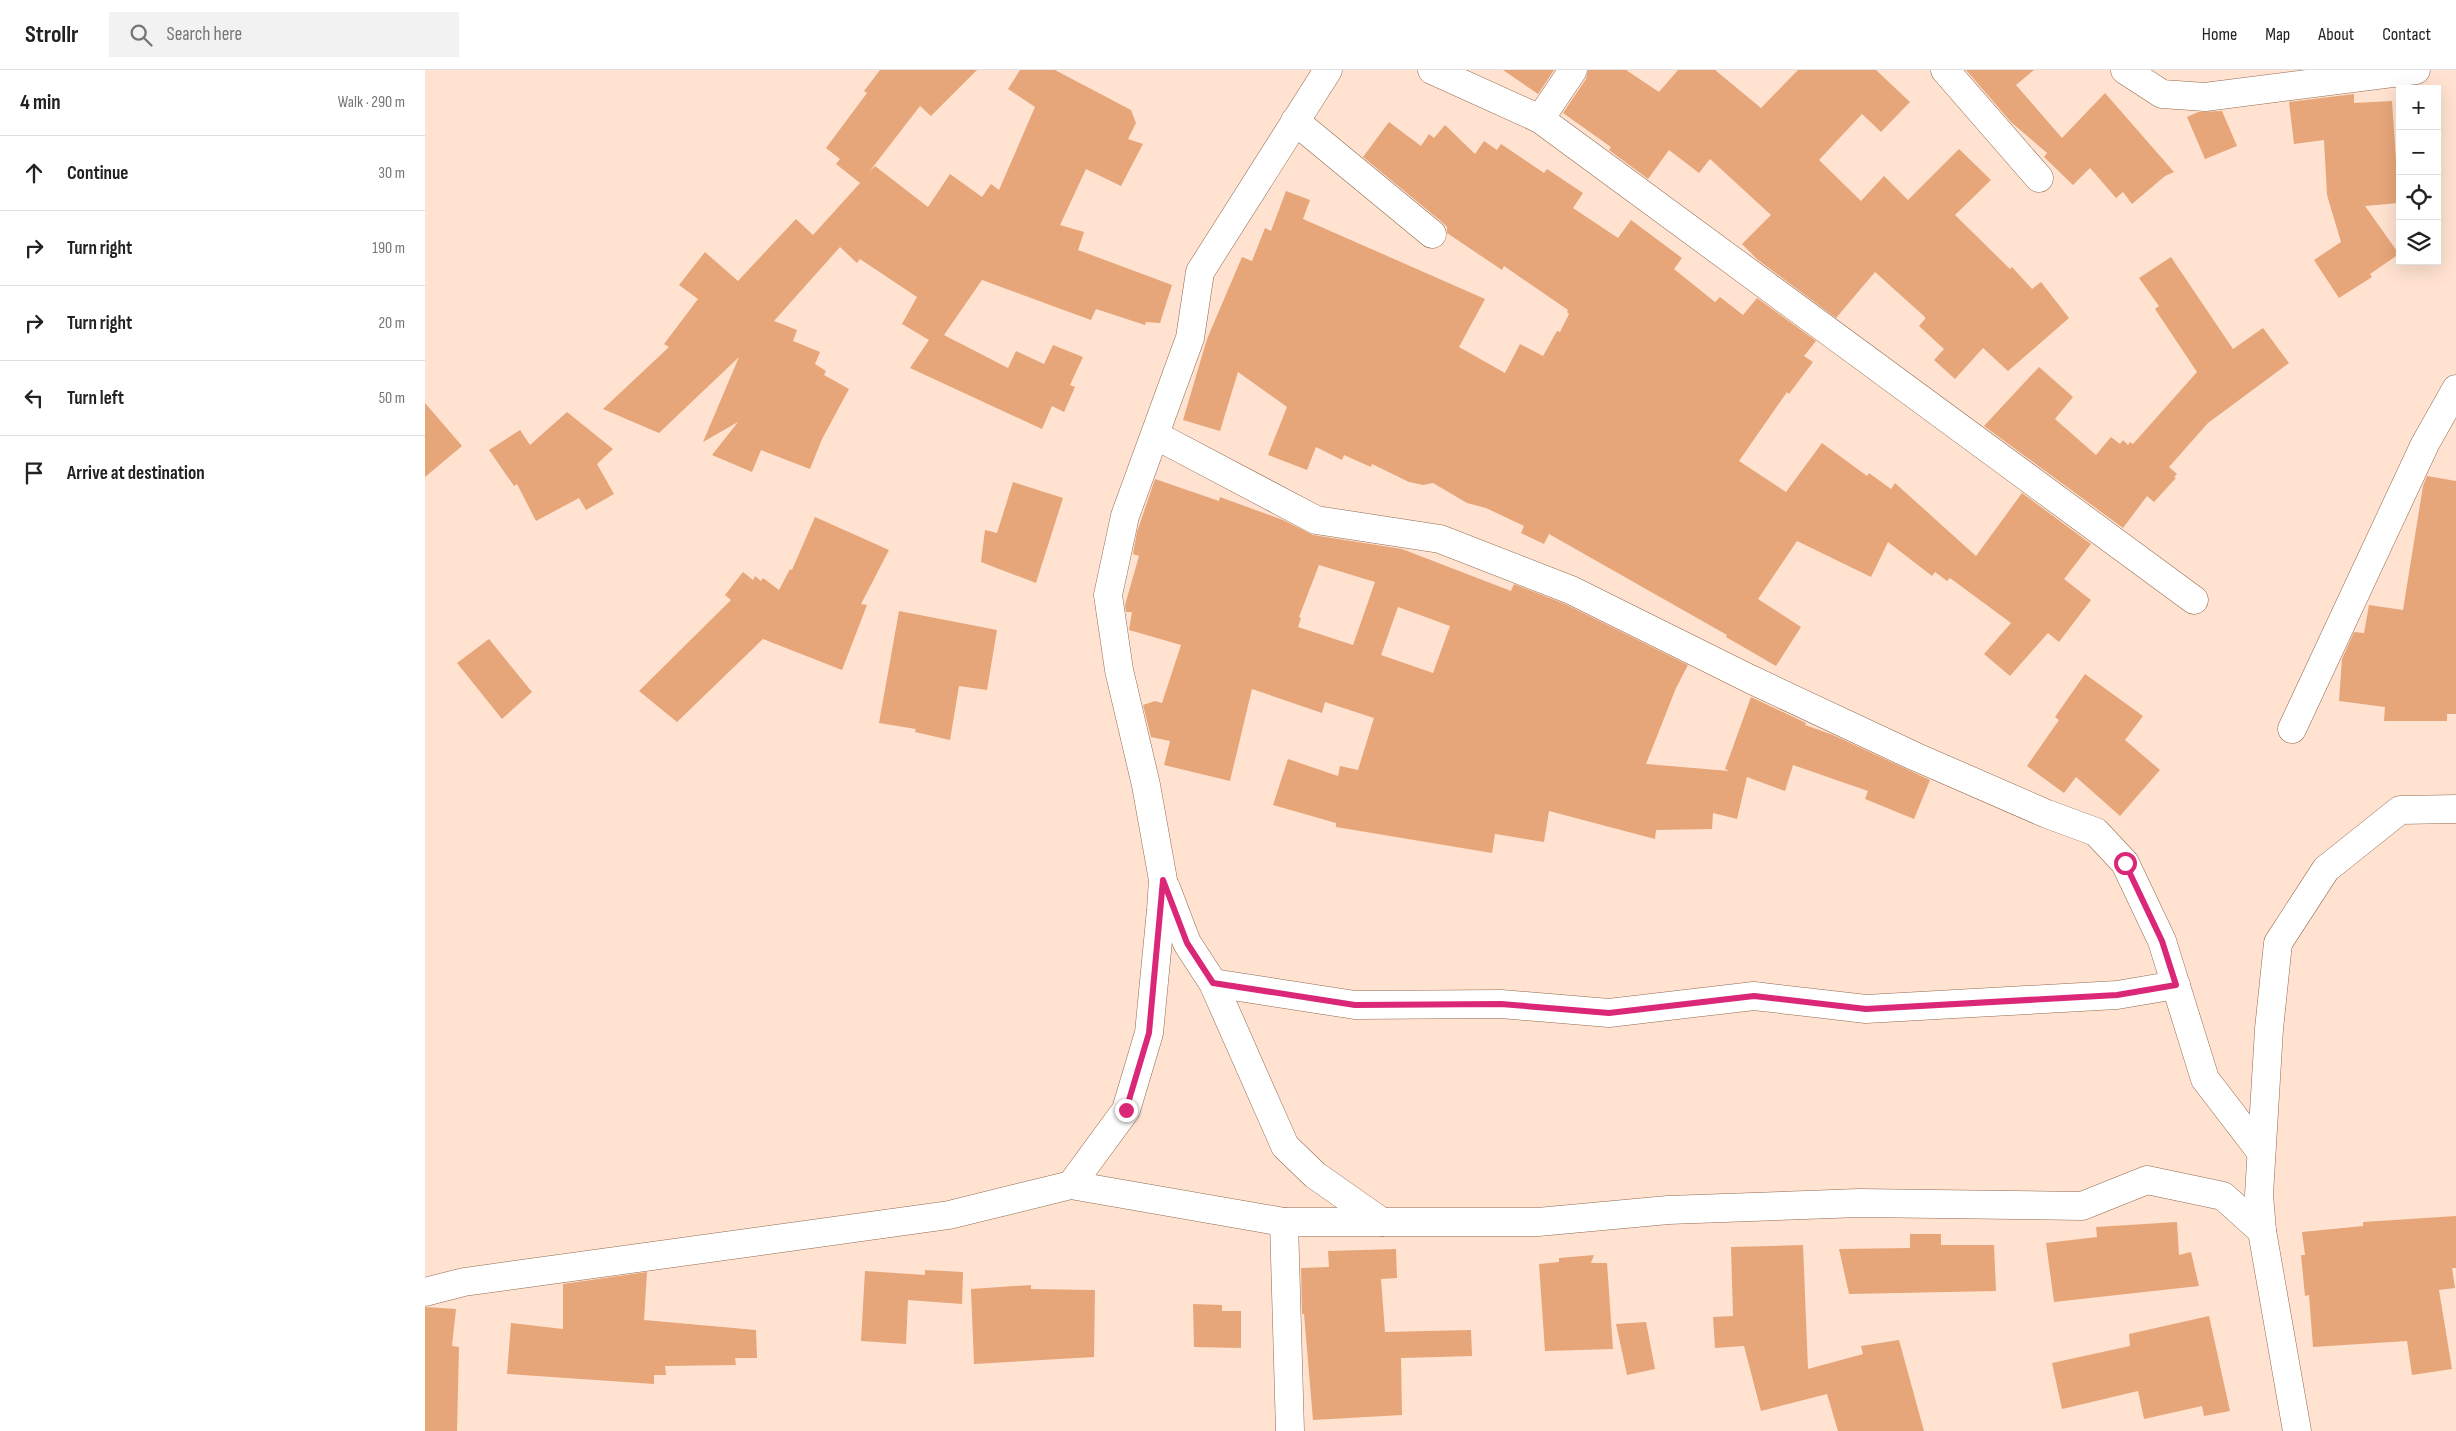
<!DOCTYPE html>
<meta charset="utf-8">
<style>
:root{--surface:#fff;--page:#f2f2f2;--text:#222;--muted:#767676;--line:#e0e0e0}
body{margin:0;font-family:"Sofia Sans Condensed",sans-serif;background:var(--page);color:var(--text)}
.controls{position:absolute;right:15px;top:15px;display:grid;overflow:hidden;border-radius:0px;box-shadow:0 5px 20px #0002}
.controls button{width:45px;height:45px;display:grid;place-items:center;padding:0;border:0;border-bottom:1px solid var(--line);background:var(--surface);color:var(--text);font:25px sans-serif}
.stop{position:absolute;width:15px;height:15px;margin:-11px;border:4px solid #db2777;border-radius:50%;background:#fff}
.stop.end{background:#db2777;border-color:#fff;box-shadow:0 1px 5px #0008}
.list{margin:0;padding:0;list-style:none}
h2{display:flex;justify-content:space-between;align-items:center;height:65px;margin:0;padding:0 20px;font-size:21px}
h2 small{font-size:16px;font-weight:400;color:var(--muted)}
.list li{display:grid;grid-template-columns:32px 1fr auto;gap:15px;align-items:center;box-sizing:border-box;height:75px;padding:0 20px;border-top:1px solid var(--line)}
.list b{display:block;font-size:19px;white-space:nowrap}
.list em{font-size:16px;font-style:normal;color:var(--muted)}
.icon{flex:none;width:28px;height:28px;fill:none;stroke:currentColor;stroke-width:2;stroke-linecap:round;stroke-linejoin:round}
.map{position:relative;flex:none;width:2031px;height:1361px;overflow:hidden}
header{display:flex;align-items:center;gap:30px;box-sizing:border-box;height:70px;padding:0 25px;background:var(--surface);border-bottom:1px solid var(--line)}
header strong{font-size:24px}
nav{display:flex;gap:28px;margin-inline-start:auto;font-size:18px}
.search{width:350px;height:45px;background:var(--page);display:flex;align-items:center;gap:12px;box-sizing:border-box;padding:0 18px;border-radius:0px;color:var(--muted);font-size:19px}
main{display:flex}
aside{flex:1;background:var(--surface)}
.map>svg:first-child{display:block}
.building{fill:#e6a679;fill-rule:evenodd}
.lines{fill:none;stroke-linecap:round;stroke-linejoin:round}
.minor-casing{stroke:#92694d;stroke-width:29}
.minor{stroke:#fff;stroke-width:28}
.route{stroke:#db2777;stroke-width:6}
</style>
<header>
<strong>Strollr</strong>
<div class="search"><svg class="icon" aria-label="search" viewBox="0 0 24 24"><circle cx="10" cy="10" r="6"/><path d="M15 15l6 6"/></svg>Search here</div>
<nav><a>Home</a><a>Map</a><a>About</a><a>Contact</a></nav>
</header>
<main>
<aside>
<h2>4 min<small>Walk · 290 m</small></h2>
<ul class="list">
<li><svg class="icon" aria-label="ahead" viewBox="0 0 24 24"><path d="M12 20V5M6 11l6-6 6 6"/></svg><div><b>Continue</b></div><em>30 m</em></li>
<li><svg class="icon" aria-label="right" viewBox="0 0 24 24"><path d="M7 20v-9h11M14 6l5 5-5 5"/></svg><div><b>Turn right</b></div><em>190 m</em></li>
<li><svg class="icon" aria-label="right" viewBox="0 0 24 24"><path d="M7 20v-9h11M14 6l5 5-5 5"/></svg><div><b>Turn right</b></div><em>20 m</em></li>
<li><svg class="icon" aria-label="left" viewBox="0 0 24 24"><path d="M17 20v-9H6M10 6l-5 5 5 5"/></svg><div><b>Turn left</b></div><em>50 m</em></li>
<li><svg class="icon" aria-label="arrive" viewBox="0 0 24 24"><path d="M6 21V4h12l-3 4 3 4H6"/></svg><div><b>Arrive at destination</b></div></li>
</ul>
</aside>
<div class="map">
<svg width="2031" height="1361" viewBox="0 0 2031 1361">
<rect width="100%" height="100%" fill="#ffe2d0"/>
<g class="building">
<polygon points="455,0 552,0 506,46 495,36 444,102 450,96 503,137 525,104 557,127 566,114 574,120 610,37 583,19 595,0 630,0 706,40 711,53 703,69 718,74 696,116 661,99 635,155 659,162 653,180 747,215 735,253 721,252 720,255 671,239 666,250 557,210 519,265 583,298 591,281 619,294 628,275 658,287 645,315 650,317 639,342 627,336 617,359 485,298 504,270 477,254 492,227 435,189 432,193 415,177 349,251 372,260 368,271 395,282 390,294 401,301 399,305 424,319 397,369 385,399 336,380 327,402 287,385 313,352 278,372 314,287 234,363 178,339 244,277 239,274 273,229 254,215 280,182 313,211 371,149 388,165 435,113 411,94 415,89 401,78 442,23 439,21"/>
<polygon points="1078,0 1129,0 1113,24"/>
<polygon points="1163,0 1201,0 1234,22 1253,0 1290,0 1336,38 1373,0 1451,0 1485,32 1456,62 1437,44 1394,90 1436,131 1459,106 1483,130 1534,79 1566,110 1530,145 1585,199 1587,197 1607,219 1616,212 1644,248 1583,301 1558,278 1530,309 1509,290 1519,279 1494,256 1500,249 1500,247 1450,202 1411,248 1333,190 1317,174 1346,145 1285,89 1274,103 1244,80 1223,109 1184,80 1186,77 1138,43 1161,9"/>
<polygon points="1541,0 1609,0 1591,15 1637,68 1680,23 1749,102 1740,106 1707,134 1698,122 1691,128 1665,98 1648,115 1619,87 1622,83 1586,52"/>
<polygon points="1929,24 1929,33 1967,31 1974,133 1940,136 1974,184 1945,204 1947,207 1914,228 1889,190 1916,172 1902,125 1899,70 1869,74 1864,32"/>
<polygon points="1797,41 1812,76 1780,89 1762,47 1773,42"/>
<polygon points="964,52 996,76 1004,64 1009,68 1020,55 1050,84 1059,71 1072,80 1076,74 1119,103 1122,99 1158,123 1148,138 1193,168 1206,150 1257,188 1249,199 1290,232 1295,227 1318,245 1332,228 1391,271 1379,286 1388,292 1364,324 1362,322 1314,391 1361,422 1397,373 1442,406 1444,403 1466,419 1470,413 1551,486 1597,423 1666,474 1639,509 1666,530 1634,572 1623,563 1585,606 1559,584 1586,553 1525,508 1522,511 1510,502 1507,506 1463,472 1446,507 1372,471 1333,529 1376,557 1351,596 1301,567 1302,565 1124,464 1119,474 1096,463 1099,456 1061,438 1042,433 1008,413 998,415 984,412 947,394 946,397 919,385 917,390 891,377 882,400 843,385 862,337 813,302 795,361 758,350 782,269 817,187 827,191 840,158 846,161 861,121 885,130 878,149 1060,229 1034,277 1080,303 1095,274 1118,286 1132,261 1135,262 1144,244 1142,242 1143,240 1079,196 1077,200 1022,163 1022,157 1017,152 938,87"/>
<polygon points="1746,187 1808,279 1838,258 1864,293 1783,353 1744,397 1752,404 1749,407 1751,408 1729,432 1722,426 1698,458 1559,356 1614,297 1648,327 1630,349 1671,385 1686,367 1695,374 1698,370 1703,375 1705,372 1708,374 1772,302 1730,239 1734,236 1714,208"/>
<polygon points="0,333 37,376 0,407"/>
<polygon points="142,342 188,379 172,394 189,424 161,440 154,428 111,451 92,414 89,416 64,380 95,360 105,375"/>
<polygon points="2002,406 2031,411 2031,644 2022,644 2022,651 1959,651 1960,637 1914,631 1917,589 1929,562 1939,563 1944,535 1978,540 1998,416"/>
<path d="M730 409 794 431 795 427 858 450 888 465 977 479 1086 521 1089 514 1140 534 1263 595 1251 618 1221 694 1304 701 1300 699 1326 627 1381 653 1380 655 1408 665 1505 710 1489 749 1440 729 1443 721 1368 695 1360 721 1322 707 1312 749 1288 743 1287 759 1231 760 1230 769 1124 741 1119 772 1070 764 1067 783 911 757V753L848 735 863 689 913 706 915 696 933 700 949 648 900 632 897 643 827 619 805 711 739 695 745 671 726 667 718 635 730 631 737 633 756 575 704 560 707 542H701L700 535 714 486 708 484 712 462ZM894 495 950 512 928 575 873 557 876 548 874 547ZM973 537 1025 556 1008 603 956 585Z"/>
<polygon points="588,412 638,428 611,513 556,492 560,460 572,463"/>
<polygon points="390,447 464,480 436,534 442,535 417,600 338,569 252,652 214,621 306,530 300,525 318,502 328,510 330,506 336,511 338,508 354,520 365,499 367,500"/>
<polygon points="474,541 572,560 562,620 534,616 525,670 490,662 491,659 454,653"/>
<polygon points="64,569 107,622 77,649 32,593"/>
<polygon points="1660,604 1718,646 1700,670 1735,700 1695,746 1651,707 1639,723 1602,696 1634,650 1630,647"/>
<polygon points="2031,1146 2031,1198 2027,1198 2030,1218 2014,1220 2027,1299 1987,1305 1982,1271 1888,1277 1884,1225 1880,1226 1876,1185 1880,1185 1877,1162 1938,1156 1938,1152"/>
<polygon points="1752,1152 1754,1185 1766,1182 1774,1216 1629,1232 1621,1173 1672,1167 1671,1157"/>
<polygon points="1485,1164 1516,1164 1516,1175 1569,1175 1571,1221 1424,1224 1414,1179 1485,1178"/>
<polygon points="1378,1175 1383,1299 1438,1284 1436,1276 1474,1270 1499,1361 1413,1361 1402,1324 1336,1341 1319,1276 1290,1278 1288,1247 1308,1246 1306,1177"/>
<polygon points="971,1179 972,1208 956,1209 960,1262 1046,1260 1047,1286 976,1288 977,1345 888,1350 879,1244 877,1244 876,1198 904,1197 903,1181"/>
<polygon points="1169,1185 1166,1193 1182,1193 1188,1279 1120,1281 1114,1194 1134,1192 1134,1188"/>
<polygon points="500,1200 538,1202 537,1234 483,1230 481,1274 436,1271 440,1201 500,1205"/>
<polygon points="222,1202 219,1250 331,1260 332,1288 310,1288 311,1295 240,1296 241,1305 229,1305 229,1314 82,1304 86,1253 138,1259 138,1214"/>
<polygon points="606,1215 606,1219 670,1220 669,1287 549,1294 546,1219"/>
<polygon points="768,1234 797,1235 797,1241 816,1241 816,1278 769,1277"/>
<polygon points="0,1237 31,1239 27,1276 34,1277 32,1361 0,1361"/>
<polygon points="1784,1246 1805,1341 1779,1346 1777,1336 1719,1349 1713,1321 1637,1339 1627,1293 1705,1276 1704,1264"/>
<polygon points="1221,1252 1230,1299 1202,1305 1191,1254"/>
</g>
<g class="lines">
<defs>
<g id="minor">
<polyline points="1007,0 1115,49 1769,530"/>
<polyline points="1520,0 1614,108"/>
<polyline points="1700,0 1737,24 1780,27 1991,0"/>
<polyline points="1115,49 1148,0"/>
<polyline points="870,51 1007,164"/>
<polyline points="730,365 891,450 1015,469 1146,520 1325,609 1489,686 1622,744 1671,762 1700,793 1737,871 1780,1009 1836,1082"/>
<polyline points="1867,659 2000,374 2031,319"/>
<polyline points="741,818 762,873 788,913 860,1076 890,1105 957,1152"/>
<polyline points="788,913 930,935 1076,934 1184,943 1329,926 1441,939 1692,925 1751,915"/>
<polyline points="646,1115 701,1040 724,963 736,840 738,810 721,715 694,600 683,525 700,446 765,268 775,202 903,0"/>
<polyline points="859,1152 865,1361"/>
<polyline points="0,1222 39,1212 524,1145 646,1115 859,1152 1113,1152 1243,1140 1434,1133 1657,1136 1722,1110 1798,1126 1837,1161"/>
<polyline points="1872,1361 1837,1161 1834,1125 1844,959 1853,873 1901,799 1975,740 2031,739"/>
</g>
</defs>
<use href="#minor" class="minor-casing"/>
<use href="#minor" class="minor"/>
</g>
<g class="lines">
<polyline class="route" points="701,1040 724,963 738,810 762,873 788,913 930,935 1076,934 1184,943 1329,926 1441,939 1692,925 1751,915 1737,871 1700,793"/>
</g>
</svg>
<div class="controls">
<button>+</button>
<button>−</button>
<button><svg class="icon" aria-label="locate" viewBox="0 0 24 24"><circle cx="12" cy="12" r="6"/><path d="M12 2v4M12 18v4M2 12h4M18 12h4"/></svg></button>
<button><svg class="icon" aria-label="layers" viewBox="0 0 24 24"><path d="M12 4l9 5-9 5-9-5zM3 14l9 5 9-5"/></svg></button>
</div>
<div class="stop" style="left:1700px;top:793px"></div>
<div class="stop end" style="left:701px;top:1040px"></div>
</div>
</main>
